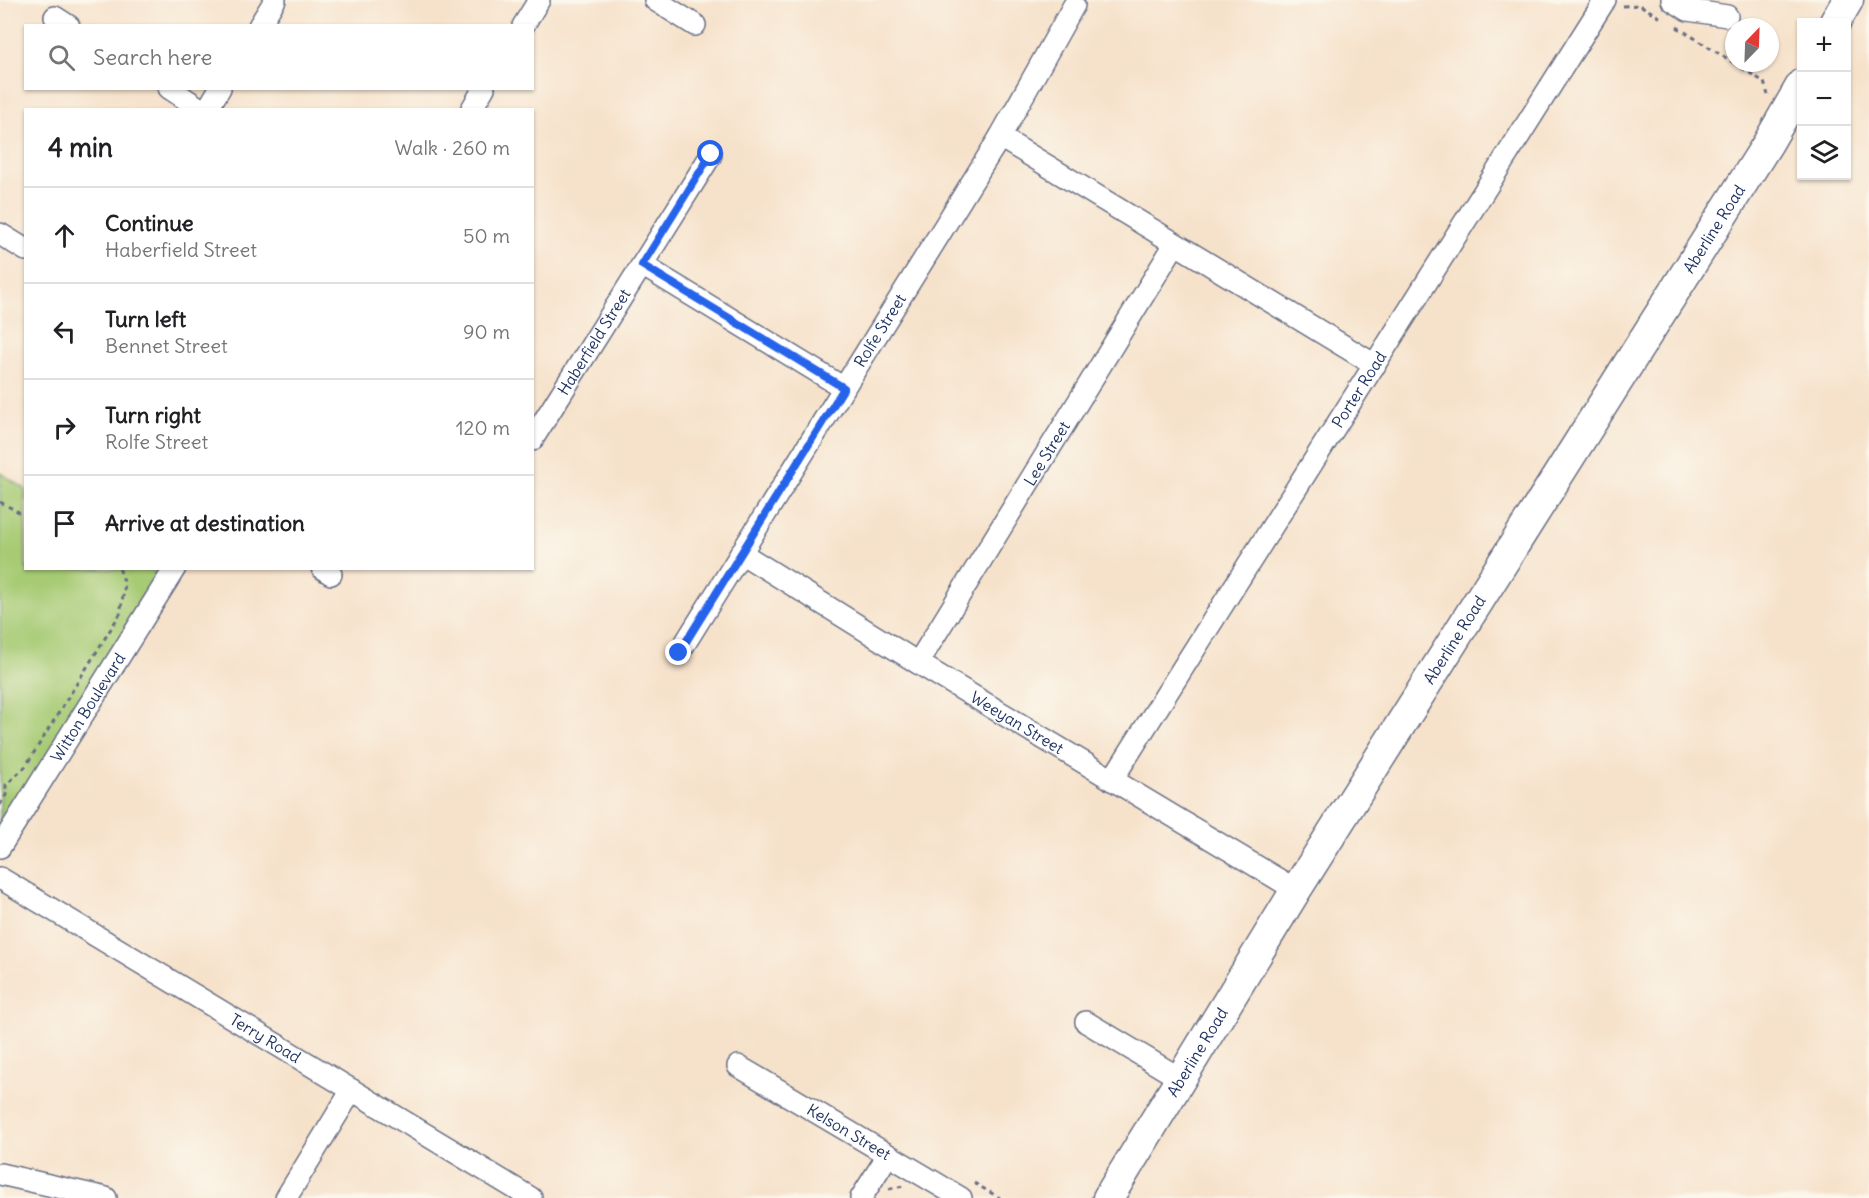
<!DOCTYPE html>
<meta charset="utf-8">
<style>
:root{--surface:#fff;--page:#f6f6f6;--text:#202124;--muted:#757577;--line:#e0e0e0}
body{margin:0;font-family:Delius,sans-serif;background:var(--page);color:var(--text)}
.controls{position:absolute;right:18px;top:18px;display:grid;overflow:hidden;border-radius:0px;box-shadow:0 2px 4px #0004}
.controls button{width:54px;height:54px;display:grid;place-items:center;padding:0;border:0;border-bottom:2px solid var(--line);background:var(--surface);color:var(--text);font:30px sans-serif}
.compass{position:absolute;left:1725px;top:18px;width:54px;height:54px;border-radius:50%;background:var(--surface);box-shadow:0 2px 4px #0004;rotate:23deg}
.stop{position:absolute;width:18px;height:18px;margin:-14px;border:4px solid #2563eb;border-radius:50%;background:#fff}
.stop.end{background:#2563eb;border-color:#fff;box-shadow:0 2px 6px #0008}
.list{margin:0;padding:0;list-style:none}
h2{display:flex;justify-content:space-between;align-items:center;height:78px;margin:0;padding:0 24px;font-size:26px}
h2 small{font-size:20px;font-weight:400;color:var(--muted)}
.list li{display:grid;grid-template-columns:39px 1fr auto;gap:18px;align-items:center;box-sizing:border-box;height:96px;padding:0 24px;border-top:2px solid var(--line)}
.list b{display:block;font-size:22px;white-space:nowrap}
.list p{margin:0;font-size:20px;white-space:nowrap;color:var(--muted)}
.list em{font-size:20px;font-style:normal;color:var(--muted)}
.icon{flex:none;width:33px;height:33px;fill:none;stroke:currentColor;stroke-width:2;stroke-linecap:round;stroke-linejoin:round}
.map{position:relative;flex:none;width:1869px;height:1198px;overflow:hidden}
.search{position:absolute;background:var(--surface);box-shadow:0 2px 4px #0004;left:24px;top:24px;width:510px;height:66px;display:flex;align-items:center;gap:15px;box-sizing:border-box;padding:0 21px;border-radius:0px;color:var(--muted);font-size:22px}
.panel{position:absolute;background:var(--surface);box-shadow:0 2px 4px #0004;left:24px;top:108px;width:510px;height:462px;border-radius:0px}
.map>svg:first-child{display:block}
.green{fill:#a7cb75;stroke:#617d6a;stroke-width:1.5}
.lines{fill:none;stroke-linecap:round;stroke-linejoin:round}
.street-casing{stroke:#686e84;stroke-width:24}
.secondary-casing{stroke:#686e84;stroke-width:33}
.path{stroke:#686e84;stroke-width:3;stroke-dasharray:4.5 4.5;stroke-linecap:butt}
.street{stroke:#fff;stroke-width:21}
.secondary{stroke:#fff;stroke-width:30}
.route{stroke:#2563eb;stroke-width:8}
.labels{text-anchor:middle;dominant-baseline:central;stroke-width:6;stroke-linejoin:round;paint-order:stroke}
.street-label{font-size:16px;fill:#1b2f5e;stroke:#fbf7ec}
</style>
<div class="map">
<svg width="1869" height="1198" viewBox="0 0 1869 1198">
<rect width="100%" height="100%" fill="#fbf7ec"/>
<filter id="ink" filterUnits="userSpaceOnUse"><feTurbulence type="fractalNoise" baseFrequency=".0167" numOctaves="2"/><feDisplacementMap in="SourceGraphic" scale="12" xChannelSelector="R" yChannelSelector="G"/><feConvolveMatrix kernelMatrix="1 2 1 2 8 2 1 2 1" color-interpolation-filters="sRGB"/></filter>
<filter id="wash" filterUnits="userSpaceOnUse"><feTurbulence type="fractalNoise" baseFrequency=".008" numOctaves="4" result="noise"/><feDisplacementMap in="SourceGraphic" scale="24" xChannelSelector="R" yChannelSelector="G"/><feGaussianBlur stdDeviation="1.35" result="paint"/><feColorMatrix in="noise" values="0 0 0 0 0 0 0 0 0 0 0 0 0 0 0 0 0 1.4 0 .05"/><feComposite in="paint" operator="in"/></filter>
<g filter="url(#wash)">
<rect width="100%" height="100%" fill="#f6e2cb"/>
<polygon class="green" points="0,473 25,489 26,568 150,569 168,580 0,847"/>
</g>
<g filter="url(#ink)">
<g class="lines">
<defs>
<g id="street">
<polyline points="655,0 695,25"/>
<polyline points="1672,0 1688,10 1727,16"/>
<polyline points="55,17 69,26"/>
<polyline points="259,26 275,0"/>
<polyline points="523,26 539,0"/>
<polyline points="169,88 202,110"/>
<polyline points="207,110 220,88"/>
<polyline points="471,110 484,88"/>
<polyline points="1000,137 1375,365"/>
<polyline points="0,234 26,250"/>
<polyline points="642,265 844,388"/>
<path id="s1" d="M532 440 711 155"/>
<path id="s2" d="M741 553 918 663 1296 890"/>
<polyline points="322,568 331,574"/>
<path id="s3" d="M679 653 1000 137 1074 5"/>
<path id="s4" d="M918 663 1175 244"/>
<path id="s5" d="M1112 780 1605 0"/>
<path id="s6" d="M0 847 175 568"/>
<path id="s7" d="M0 878 531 1198"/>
<polyline points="1086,1022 1181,1079"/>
<path id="s8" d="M738 1066 961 1198"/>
<polyline points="0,1174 106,1198"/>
<polyline points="286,1198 352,1090"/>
<polyline points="861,1198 888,1155"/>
</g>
<g id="secondary">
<polyline points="1835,22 1848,0"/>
<path id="s9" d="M1108 1198 1296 890 1768 143 1802 84"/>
</g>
</defs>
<use href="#street" class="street-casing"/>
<use href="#secondary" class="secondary-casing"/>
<g class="path">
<polyline points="1623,6 1640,5 1661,18"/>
<polyline points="1677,27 1734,63"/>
<polyline points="1734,63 1764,82 1768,95"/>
<polyline points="0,502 26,516"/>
<polyline points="0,805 6,795 6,785 25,767 120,614 125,584 119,568"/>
<polyline points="974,1183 1000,1198"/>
<polyline points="889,1189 903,1186"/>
</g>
<use href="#street" class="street"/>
<use href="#secondary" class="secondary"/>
</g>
</g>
<g class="lines" filter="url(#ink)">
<polyline class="route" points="679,653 844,388 642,265 711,154"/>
</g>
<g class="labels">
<g class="street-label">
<text stroke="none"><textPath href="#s9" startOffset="1143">Aberline Road</textPath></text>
<text stroke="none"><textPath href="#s3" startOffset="380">Rolfe Street</textPath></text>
<text stroke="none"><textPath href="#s1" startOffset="116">Haberfield Street</textPath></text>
<text stroke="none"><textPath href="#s5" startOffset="462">Porter Road</textPath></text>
<text stroke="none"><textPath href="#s4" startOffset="246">Lee Street</textPath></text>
<text stroke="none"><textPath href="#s9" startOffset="657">Aberline Road</textPath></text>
<text stroke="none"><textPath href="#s6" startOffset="165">Witton Boulevard</textPath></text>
<text stroke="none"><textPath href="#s2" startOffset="324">Weeyan Street</textPath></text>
<text stroke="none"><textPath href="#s7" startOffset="310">Terry Road</textPath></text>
<text stroke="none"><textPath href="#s9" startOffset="171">Aberline Road</textPath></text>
<text stroke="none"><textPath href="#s8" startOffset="129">Kelson Street</textPath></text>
</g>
</g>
</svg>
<div class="controls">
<button>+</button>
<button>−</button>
<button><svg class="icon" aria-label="layers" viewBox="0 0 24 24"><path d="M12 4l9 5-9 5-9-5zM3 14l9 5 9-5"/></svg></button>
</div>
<svg class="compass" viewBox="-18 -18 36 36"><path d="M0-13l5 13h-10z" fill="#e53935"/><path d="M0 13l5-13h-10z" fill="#757577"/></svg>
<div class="stop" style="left:711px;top:154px"></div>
<div class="stop end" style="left:679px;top:653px"></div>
<div class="search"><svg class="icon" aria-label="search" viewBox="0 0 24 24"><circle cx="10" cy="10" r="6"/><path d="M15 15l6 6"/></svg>Search here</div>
<section class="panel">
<h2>4 min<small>Walk · 260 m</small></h2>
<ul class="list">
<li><svg class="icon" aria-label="ahead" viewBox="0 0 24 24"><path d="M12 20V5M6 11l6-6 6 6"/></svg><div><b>Continue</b><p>Haberfield Street</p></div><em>50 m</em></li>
<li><svg class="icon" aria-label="left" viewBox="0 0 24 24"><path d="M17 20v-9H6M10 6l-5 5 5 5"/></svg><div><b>Turn left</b><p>Bennet Street</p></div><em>90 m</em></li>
<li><svg class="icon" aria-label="right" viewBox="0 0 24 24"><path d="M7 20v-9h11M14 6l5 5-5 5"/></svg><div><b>Turn right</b><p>Rolfe Street</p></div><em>120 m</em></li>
<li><svg class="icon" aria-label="arrive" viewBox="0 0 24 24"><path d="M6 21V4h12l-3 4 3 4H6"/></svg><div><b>Arrive at destination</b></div></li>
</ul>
</section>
</div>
